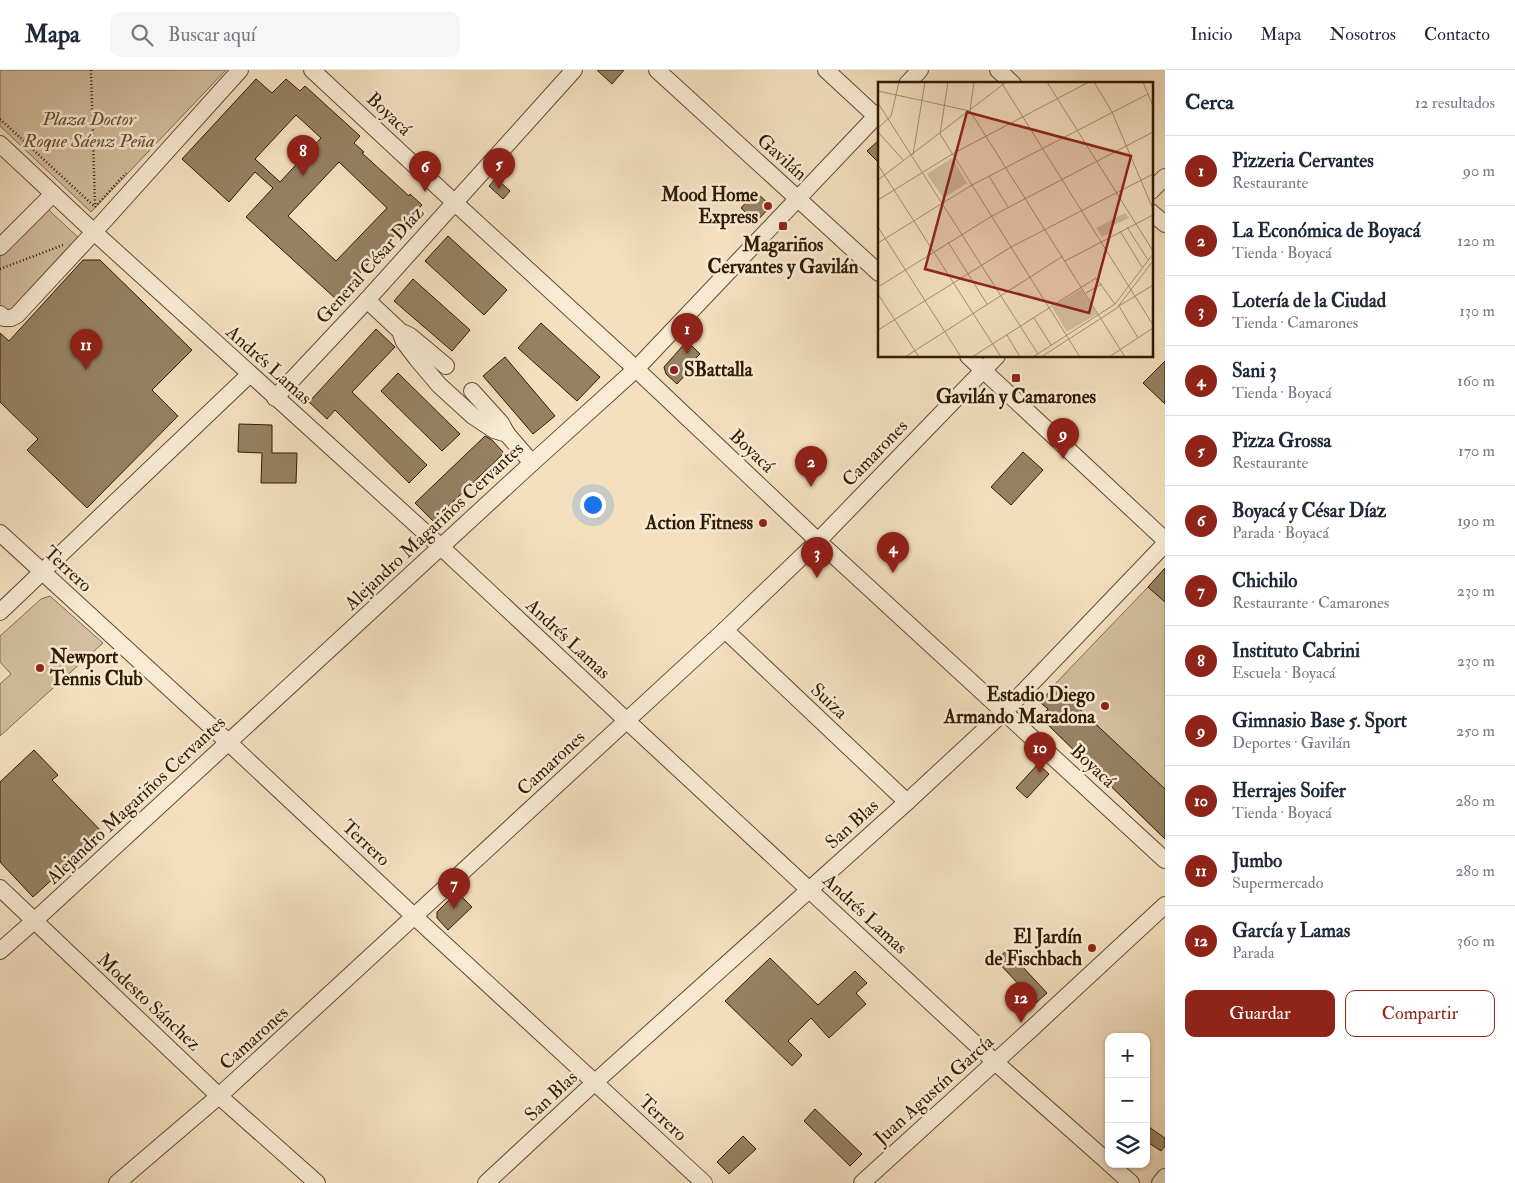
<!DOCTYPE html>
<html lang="es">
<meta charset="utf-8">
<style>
:root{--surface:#fff;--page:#f6f6f7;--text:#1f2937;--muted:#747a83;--line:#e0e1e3;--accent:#8f2418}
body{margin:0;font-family:"IM FELL Double Pica",serif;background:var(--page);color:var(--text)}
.controls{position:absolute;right:15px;bottom:15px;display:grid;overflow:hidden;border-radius:10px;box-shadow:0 1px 4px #0004}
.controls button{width:45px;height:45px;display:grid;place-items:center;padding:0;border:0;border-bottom:1px solid var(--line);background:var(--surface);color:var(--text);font:25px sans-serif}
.you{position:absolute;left:592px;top:434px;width:18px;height:18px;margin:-12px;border:4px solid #fff;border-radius:50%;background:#1a73e8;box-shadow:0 0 0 8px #1a73e833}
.badge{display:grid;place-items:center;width:32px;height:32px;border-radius:50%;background:var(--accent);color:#fff;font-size:16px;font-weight:700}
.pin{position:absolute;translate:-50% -41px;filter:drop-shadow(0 1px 2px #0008)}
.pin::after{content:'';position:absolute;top:26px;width:18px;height:15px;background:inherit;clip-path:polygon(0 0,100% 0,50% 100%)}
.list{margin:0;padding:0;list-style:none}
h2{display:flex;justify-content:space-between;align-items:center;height:65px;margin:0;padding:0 20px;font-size:21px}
h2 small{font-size:16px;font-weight:400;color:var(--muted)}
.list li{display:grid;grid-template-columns:32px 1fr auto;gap:15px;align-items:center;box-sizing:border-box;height:70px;padding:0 20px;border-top:1px solid var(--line)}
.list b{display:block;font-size:19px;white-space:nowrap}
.list p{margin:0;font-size:16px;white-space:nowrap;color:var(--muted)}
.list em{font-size:16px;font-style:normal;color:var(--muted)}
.actions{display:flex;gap:10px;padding:15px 20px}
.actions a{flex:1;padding:11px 0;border:1px solid var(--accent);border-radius:10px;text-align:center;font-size:18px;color:var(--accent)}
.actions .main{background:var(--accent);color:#fff}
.icon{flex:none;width:28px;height:28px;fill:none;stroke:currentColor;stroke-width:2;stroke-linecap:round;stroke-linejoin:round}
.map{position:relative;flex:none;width:1165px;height:1113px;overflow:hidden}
header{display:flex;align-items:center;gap:30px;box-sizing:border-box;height:70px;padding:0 25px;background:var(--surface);border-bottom:1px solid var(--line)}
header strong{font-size:24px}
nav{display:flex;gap:28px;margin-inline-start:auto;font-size:18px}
.search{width:350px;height:45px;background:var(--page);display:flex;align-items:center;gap:12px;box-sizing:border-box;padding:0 18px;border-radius:10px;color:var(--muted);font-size:19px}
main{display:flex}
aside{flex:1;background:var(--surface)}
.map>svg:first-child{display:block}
.green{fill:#d3bf9f;stroke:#826d50}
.building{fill:#968163;stroke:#311b00;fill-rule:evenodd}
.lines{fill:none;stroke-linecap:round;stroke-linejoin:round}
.minor-casing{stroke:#624c30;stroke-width:18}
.path{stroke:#311b00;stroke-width:2.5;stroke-dasharray:1 2.5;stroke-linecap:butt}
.minor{stroke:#f8ebd5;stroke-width:16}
.poi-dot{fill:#8f2418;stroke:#f8ebd5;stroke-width:2}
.labels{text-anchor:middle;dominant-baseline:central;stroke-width:5;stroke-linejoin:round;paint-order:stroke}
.street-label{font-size:19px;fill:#311b00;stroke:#f8ebd5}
.park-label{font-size:19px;font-style:italic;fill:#624c30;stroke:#f8ebd5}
.poi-label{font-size:19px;font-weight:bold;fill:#311b00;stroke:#f8ebd5;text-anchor:end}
.inset-road{fill:none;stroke:#a69173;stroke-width:1}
.view{fill:#8f2418;fill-opacity:0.15;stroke:#8f2418;stroke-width:2.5}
.inset-edge{fill:none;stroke:#311b00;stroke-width:2.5}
</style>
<header>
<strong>Mapa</strong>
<div class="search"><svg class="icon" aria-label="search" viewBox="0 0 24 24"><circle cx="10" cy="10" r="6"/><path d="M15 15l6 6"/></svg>Buscar aquí</div>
<nav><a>Inicio</a><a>Mapa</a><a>Nosotros</a><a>Contacto</a></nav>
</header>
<main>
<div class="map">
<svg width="1165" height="1113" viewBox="0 0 1165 1113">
<rect width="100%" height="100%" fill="#f4e0bf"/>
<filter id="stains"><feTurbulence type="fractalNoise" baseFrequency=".004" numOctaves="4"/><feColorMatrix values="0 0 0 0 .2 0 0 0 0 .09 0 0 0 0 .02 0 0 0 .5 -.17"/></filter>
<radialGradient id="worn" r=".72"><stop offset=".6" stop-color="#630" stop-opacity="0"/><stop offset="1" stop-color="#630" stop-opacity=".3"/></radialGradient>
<g class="green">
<polygon points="0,0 226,0 91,142 0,56"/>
<polygon points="39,131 81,170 8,249 0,241 0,173"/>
<polygon points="1165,508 1165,769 1041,648 1048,639 1041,633 1054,615 1148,517"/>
<polygon points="50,526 103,573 0,666 0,614 11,604 0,592 0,566 41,529"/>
</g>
<g class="building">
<polygon points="597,0 624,0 612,14"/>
<path d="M256 9 272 23 286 9 300 21 305 16 360 66 354 73 364 82 362 83 409 126 410 124 422 135 336 229 246 147 273 118 255 102 229 132 182 89ZM296 45 321 68 280 112 255 89ZM339 92 387 138 336 191 288 146Z"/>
<polygon points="879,70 879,93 867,81"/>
<polygon points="496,108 510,121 503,129 489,116"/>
<polygon points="756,122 771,136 756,152 741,138"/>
<polygon points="448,166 507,220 484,245 425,191"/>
<polygon points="83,190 100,190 192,280 152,320 178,346 87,438 27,380 38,369 0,332 0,263 9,271"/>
<polygon points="413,209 470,260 452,281 394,231"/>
<polygon points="541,253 600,307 577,331 518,278"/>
<polygon points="376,259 395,277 352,322 427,395 409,413 335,340 327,349 309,332"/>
<polygon points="687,271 700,284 684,300 687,303 677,314 666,304 664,297"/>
<polygon points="505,287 555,346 533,364 483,306"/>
<polygon points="1165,291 1165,334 1143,313"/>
<polygon points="398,303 460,364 442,381 381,321"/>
<polygon points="239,354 272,355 272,383 297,383 296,413 261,413 262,383 238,382"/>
<polygon points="485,366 492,370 504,383 433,451 415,433"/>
<polygon points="1023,382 1043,400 1011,435 991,417"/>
<polygon points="1165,498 1165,532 1148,517"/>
<polygon points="1054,615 1165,719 1165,769 1041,648 1048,639 1041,633"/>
<polygon points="34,680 58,705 52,710 103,763 33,827 0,792 0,712"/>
<polygon points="1038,694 1049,704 1027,728 1016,718"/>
<polygon points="457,822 472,837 448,860 437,848 437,842"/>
<polygon points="1007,880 1047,923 1036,933 996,890"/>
<polygon points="770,888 818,935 855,901 867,913 856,923 866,934 829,968 811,948 788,971 802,985 792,996 725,931"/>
<polygon points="815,1039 862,1084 850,1096 804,1051"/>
<polygon points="1146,1055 1165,1068 1165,1076 1161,1081 1146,1071"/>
<polygon points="743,1066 756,1079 729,1104 717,1092"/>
</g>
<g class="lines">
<defs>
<g id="minor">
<polyline points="312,0 454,132 636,299 818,471 1165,790"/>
<polyline points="657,0 879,203"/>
<polyline points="826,0 879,49"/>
<polyline points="998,0 1013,14"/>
<polyline points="907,14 920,0"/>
<polyline points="0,74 94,162 441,477 626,650 995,992 1109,1093"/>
<polyline points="1151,121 1165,107"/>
<polyline points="1151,142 1165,154"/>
<polyline points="0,177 53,124"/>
<polyline points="367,230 400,261 404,272 417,289 439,315 473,346 494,360 507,364 532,393"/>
<polyline points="0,244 4,248 11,248 17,245 94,162 240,0"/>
<polyline points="404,263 410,266 446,296"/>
<polyline points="968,286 1165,470"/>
<polyline points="472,321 501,353 507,364"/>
<polyline points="275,328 367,230 574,0"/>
<polyline points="0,463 228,672 415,847 704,1113"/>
<polyline points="0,542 250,304"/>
<polyline points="725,560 907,732"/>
<polyline points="0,818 219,1026 317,1113"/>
<polyline points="0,881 34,851 532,393 636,299 879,43"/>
<polyline points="1110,1094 1131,1113"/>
<polyline points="117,1113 219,1026 725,560 818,471 997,286"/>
<polyline points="486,1113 594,1013 907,732 1005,641 1165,474"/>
<polyline points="862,1113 1028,962 1165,835"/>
<polyline points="1160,1113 1165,1107"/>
</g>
</defs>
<use href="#minor" class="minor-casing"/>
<g class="path">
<polyline points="91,0 95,136"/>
<polyline points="0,49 95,137 126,103"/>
<polyline points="0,199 63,175"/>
</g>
<use href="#minor" class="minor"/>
</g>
<g class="poi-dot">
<circle cx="768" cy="136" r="5"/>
<rect x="778" y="151" width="10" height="10" rx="2.5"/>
<circle cx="674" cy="300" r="5"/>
<rect x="1011" y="303" width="10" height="10" rx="2.5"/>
<circle cx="763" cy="453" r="5"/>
<circle cx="40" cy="598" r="5"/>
<circle cx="1105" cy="636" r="5"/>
<circle cx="1092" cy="878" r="5"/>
</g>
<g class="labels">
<g class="street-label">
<text transform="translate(389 44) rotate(43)">Boyacá</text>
<text transform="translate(782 87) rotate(42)">Gavilán</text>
<text transform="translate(370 195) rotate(-48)">General César Díaz</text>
<text transform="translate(269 295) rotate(42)">Andrés Lamas</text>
<text transform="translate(752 381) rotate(43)">Boyacá</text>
<text transform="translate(875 383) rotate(-46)">Camarones</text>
<text transform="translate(434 456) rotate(-43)">Alejandro Magariños Cervantes</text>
<text transform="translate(68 499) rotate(43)">Terrero</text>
<text transform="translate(568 569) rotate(43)">Andrés Lamas</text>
<text transform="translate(829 631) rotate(43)">Suiza</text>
<text transform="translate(551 693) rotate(-43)">Camarones</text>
<text transform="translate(1093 696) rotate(43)">Boyacá</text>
<text transform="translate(136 730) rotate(-43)">Alejandro Magariños Cervantes</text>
<text transform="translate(852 754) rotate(-42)">San Blas</text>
<text transform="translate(366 773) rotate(43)">Terrero</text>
<text transform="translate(865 844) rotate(43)">Andrés Lamas</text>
<text transform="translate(149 932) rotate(43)">Modesto Sánchez</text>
<text transform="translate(254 968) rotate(-42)">Camarones</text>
<text transform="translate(934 1020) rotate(-42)">Juan Agustín García</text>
<text transform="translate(551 1026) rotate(-43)">San Blas</text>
<text transform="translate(663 1048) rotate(43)">Terrero</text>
</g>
<g class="park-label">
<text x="89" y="49">Plaza Doctor<tspan x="89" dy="22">Roque Sáenz Peña</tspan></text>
</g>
<g class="poi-label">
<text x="758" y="125">Mood Home<tspan x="758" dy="22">Express</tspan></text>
<text x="783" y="175" text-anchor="middle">Magariños<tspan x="783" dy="22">Cervantes y Gavilán</tspan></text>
<text x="684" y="300" text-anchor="start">SBattalla</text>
<text x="1016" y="327" text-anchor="middle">Gavilán y Camarones</text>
<text x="753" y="453">Action Fitness</text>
<text x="50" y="587" text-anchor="start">Newport<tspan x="50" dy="22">Tennis Club</tspan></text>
<text x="1095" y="625">Estadio Diego<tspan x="1095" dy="22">Armando Maradona</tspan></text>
<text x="1082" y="867">El Jardín<tspan x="1082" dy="22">de Fischbach</tspan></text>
</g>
</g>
<g transform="translate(878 12)">
<rect width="275" height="275" fill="#f4e0bf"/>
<path d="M74 76 89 101 65 116 49 92ZM247 131 251 136 232 145 234 150 224 155 218 146ZM203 207 219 232 189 250 174 225Z" fill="#d3bf9f"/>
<path class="inset-road" d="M70 0 62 52 202 275M123 0 275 243M169 0 275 169M216 0 234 30 275 127M265 0 275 24M0 9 92 29 247 275M0 21 160 272M92 29 96 0M0 46 13 34 21 0M0 50 26 79M35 73 47 0M0 83 123 275M111 94 130 125M0 98 127 1M0 118 76 71 211 0M0 145 83 275M249 145 270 178M242 149 264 185M70 160 109 222M0 161 94 103 270 12M187 179 275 133M0 205 114 134 275 50M208 211 224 202M0 212 41 275M156 236 173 263M0 248 133 165 275 92M129 253 142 275M260 256 241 224 275 203M27 275 185 174M94 275 218 196 237 222M155 275 237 222 275 172M163 275 239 226 275 179M231 275 275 246"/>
<path class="view" d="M89 30 253 74 211 231 47 187Z"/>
<rect width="275" height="275" class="inset-edge"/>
</g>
<rect width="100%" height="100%" filter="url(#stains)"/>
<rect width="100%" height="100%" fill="url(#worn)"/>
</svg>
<div class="controls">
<button>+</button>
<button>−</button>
<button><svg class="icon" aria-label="layers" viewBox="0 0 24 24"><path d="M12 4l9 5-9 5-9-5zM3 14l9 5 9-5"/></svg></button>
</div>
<div class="you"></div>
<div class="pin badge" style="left:687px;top:284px">1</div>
<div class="pin badge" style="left:811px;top:417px">2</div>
<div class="pin badge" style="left:817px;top:508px">3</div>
<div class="pin badge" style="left:893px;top:503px">4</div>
<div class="pin badge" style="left:499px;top:119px">5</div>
<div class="pin badge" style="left:425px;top:122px">6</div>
<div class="pin badge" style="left:454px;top:839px">7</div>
<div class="pin badge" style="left:303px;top:106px">8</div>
<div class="pin badge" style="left:1063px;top:389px">9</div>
<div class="pin badge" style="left:1040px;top:703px">10</div>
<div class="pin badge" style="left:86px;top:300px">11</div>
<div class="pin badge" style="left:1021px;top:953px">12</div>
</div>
<aside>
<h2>Cerca<small>12 resultados</small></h2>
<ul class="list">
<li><span class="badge">1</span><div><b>Pizzeria Cervantes</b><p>Restaurante</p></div><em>90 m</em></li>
<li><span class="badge">2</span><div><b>La Económica de Boyacá</b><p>Tienda · Boyacá</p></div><em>120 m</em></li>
<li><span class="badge">3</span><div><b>Lotería de la Ciudad</b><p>Tienda · Camarones</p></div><em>130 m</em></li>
<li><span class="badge">4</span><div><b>Sani 3</b><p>Tienda · Boyacá</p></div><em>160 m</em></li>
<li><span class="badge">5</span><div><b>Pizza Grossa</b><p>Restaurante</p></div><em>170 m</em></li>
<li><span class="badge">6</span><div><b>Boyacá y César Díaz</b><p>Parada · Boyacá</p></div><em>190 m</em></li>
<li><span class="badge">7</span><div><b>Chichilo</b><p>Restaurante · Camarones</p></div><em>230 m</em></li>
<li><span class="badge">8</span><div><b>Instituto Cabrini</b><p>Escuela · Boyacá</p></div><em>230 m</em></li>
<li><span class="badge">9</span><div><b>Gimnasio Base 5. Sport</b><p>Deportes · Gavilán</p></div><em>250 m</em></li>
<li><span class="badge">10</span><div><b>Herrajes Soifer</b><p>Tienda · Boyacá</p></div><em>280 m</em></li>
<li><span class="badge">11</span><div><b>Jumbo</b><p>Supermercado</p></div><em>280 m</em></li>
<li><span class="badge">12</span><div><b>García y Lamas</b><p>Parada</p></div><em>360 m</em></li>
</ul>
<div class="actions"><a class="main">Guardar</a><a>Compartir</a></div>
</aside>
</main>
